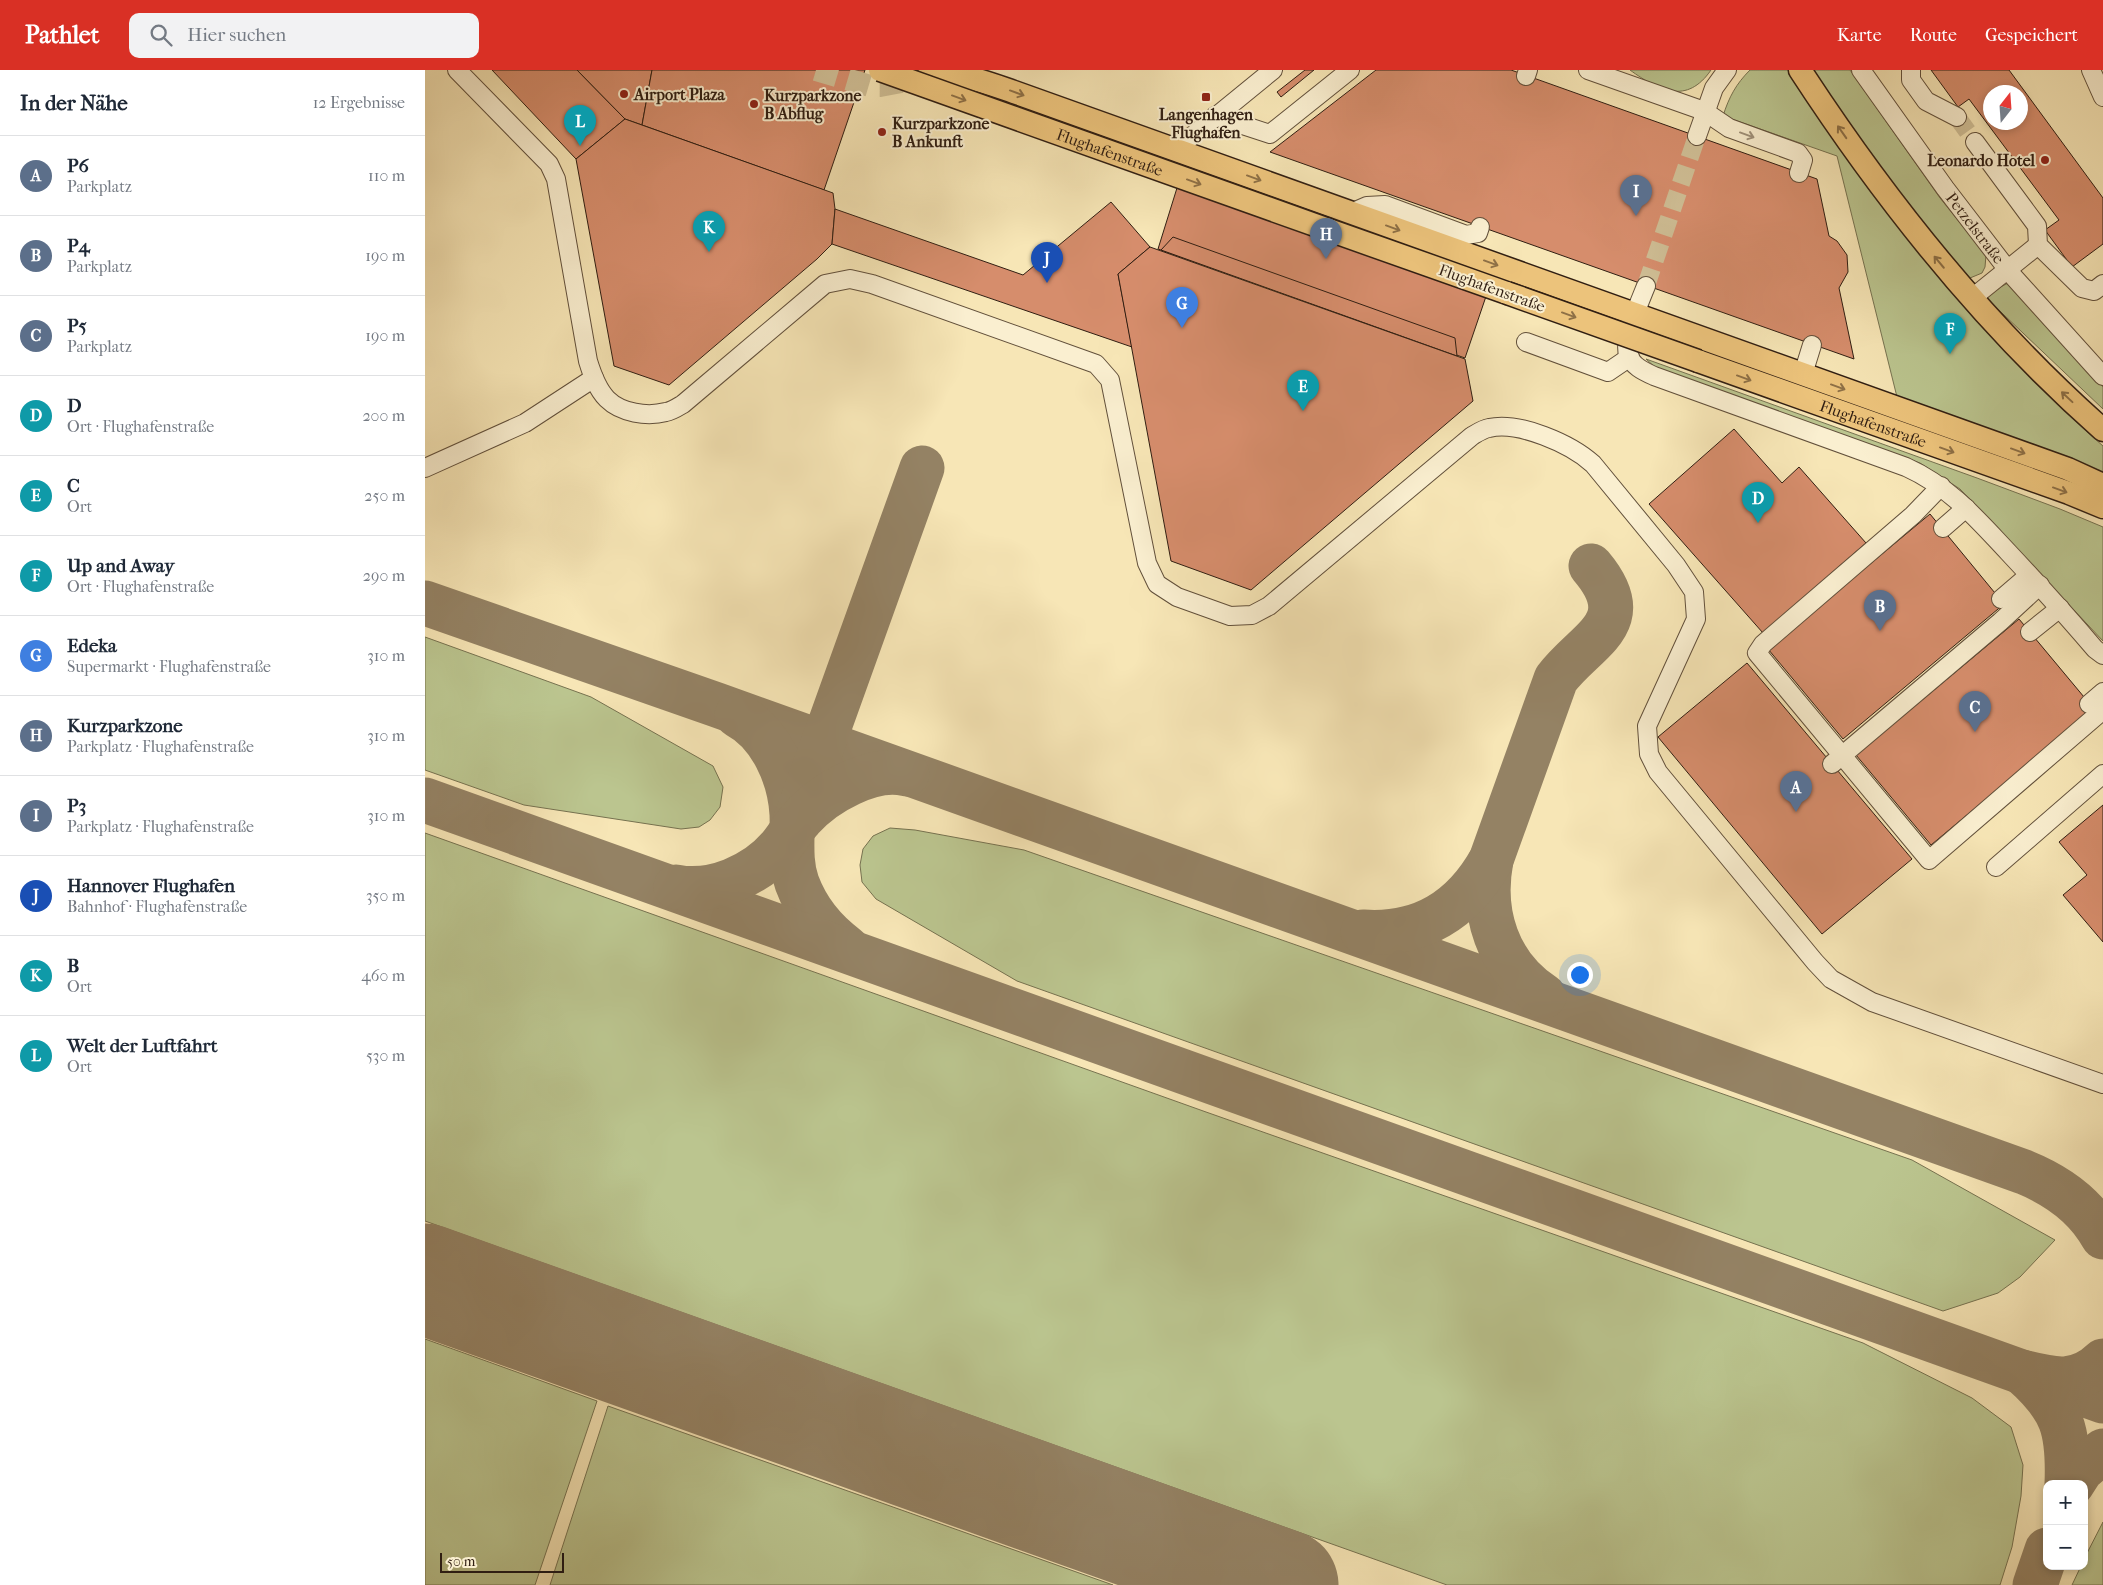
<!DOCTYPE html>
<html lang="de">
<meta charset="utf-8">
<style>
:root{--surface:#fff;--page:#f2f2f3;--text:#1f2937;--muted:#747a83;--line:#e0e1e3;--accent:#d93025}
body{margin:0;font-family:"IM FELL French Canon",serif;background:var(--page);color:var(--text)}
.controls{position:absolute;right:15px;bottom:15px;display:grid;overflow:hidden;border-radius:10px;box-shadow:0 2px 8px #0003}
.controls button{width:45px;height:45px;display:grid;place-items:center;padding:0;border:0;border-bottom:1px solid var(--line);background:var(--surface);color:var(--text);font:25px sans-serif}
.compass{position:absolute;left:1558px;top:15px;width:45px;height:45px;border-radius:50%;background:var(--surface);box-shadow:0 2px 8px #0003;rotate:17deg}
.scale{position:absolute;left:15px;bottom:12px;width:124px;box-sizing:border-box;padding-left:5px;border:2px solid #301e12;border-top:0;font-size:14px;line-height:18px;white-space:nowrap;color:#301e12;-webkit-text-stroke:4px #faefd0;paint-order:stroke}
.you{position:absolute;left:1154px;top:904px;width:18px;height:18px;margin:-12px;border:4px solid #fff;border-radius:50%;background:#1a73e8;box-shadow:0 0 0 8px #1a73e833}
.badge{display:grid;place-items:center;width:32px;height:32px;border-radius:50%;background:var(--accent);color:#fff;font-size:16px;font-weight:700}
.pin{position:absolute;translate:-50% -41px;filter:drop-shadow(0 1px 2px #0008)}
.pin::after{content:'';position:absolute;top:26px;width:18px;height:15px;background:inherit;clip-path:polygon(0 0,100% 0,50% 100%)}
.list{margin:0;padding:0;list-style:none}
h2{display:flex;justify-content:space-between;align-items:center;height:65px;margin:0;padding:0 20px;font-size:21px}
h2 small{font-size:16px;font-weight:400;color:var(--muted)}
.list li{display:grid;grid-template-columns:32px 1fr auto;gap:15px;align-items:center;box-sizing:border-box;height:80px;padding:0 20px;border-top:1px solid var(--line)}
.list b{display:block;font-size:19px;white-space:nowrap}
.list p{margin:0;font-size:16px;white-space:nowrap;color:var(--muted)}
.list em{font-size:16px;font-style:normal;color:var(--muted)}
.icon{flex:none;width:28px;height:28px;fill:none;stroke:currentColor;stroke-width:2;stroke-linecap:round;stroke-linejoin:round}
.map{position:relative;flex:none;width:1678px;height:1515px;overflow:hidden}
header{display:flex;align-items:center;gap:30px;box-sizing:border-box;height:70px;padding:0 25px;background:var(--accent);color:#fff}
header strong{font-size:24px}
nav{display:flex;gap:28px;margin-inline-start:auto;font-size:18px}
.search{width:350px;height:45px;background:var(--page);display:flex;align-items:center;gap:12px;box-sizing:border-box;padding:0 18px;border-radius:10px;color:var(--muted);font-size:19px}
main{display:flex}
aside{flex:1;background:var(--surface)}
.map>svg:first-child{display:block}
.green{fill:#bbc58f;stroke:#767250}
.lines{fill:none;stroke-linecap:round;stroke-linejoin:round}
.taxiway{stroke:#948264;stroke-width:45}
.runway{stroke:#948264;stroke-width:111}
.building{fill:#d68d6c;stroke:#301e12;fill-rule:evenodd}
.minor-tunnel{stroke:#cfbe95;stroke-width:18;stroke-dasharray:18 9;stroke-linecap:butt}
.major-tunnel{stroke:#cfbe95;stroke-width:22;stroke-dasharray:22 11;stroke-linecap:butt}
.minor-casing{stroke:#62503b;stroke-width:20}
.major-casing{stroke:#301e12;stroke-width:25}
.minor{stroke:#faefd0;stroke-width:18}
.major{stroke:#ecc37b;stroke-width:22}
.major-bridge-casing{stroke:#301e12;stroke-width:25;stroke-linecap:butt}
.major-bridge{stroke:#ecc37b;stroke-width:22}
.oneway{stroke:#8e7046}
.oneway2{stroke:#9f917a}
.poi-dot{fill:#8f2418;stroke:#faefd0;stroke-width:2}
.labels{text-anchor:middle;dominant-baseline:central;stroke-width:4;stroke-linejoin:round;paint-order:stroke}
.poi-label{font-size:16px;font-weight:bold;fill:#301e12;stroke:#faefd0;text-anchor:start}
.street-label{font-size:16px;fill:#301e12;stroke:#faefd0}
</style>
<header>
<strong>Pathlet</strong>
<div class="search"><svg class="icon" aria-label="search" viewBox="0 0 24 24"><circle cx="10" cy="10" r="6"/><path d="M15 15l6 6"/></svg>Hier suchen</div>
<nav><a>Karte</a><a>Route</a><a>Gespeichert</a></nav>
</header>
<main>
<aside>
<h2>In der Nähe<small>12 Ergebnisse</small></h2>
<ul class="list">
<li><span class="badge" style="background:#5c6f8a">A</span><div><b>P6</b><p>Parkplatz</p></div><em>110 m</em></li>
<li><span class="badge" style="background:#5c6f8a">B</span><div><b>P4</b><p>Parkplatz</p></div><em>190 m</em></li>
<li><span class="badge" style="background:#5c6f8a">C</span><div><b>P5</b><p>Parkplatz</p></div><em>190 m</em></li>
<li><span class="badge" style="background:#0f9aa8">D</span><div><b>D</b><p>Ort · Flughafenstraße</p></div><em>200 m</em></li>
<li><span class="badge" style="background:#0f9aa8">E</span><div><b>C</b><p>Ort</p></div><em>250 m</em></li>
<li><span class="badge" style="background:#0f9aa8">F</span><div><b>Up and Away</b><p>Ort · Flughafenstraße</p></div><em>290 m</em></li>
<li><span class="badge" style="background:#3f7fe0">G</span><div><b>Edeka</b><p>Supermarkt · Flughafenstraße</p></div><em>310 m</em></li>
<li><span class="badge" style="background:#5c6f8a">H</span><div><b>Kurzparkzone</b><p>Parkplatz · Flughafenstraße</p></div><em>310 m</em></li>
<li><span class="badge" style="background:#5c6f8a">I</span><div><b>P3</b><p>Parkplatz · Flughafenstraße</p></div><em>310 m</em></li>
<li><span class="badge" style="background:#1a4fb4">J</span><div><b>Hannover Flughafen</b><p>Bahnhof · Flughafenstraße</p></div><em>350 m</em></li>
<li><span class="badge" style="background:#0f9aa8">K</span><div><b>B</b><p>Ort</p></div><em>460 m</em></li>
<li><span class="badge" style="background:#0f9aa8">L</span><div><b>Welt der Luftfahrt</b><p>Ort</p></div><em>530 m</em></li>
</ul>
</aside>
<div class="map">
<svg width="1678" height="1515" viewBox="0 0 1678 1515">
<rect width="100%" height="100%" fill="#f7e6b6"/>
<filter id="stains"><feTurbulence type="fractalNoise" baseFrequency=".004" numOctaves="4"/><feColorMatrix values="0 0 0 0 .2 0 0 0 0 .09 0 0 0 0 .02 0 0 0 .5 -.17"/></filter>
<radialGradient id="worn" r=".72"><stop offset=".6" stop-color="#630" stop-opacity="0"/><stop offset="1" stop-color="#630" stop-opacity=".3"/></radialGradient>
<g class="green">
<path d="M1205 0H1286C1262 35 1234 21 1205 0Z"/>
<path d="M1325 0H1363C1442 114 1523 227 1623 324 1641 342 1659 360 1678 376V407L1472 327 1412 86 1298 46C1304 27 1311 14 1325 0Z"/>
<polygon points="1386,0 1425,0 1515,128 1561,185 1560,197 1557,203 1545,208 1539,206 1489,147"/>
<polygon points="1583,213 1678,317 1678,339 1559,226"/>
<polygon points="1221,289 1552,408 1635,439 1678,457 1678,571 1535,419 1495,393 1231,298"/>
<polygon points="0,567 166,627 288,696 298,717 295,737 285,750 274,757 256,759 99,735 0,700"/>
<polygon points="465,758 490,760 599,780 1487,1090 1630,1170 1595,1207 1573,1223 1518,1241 592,911 451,829 437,812 435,795 438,779 448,766"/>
<polygon points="0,763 781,1042 1438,1273 1547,1328 1586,1357 1598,1395 1596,1426 1587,1477 1575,1515 1022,1515 0,1151"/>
<polygon points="0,1269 172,1331 110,1515 0,1515"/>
<polygon points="183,1336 688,1515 125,1515"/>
<polygon points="1678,1452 1678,1515 1647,1515 1656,1496 1659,1496 1659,1489"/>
</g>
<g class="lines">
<g class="taxiway">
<path d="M0 533 292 635 1599 1102C1631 1115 1661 1136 1678 1167"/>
<path d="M312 645C346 663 365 707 367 744 368 768 364 790 372 813 382 840 399 861 422 878"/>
<polyline points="0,730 1678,1331"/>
<polyline points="367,760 497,398"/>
<path d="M1066 790C1056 843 1072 895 1119 926"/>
<path d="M251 817C287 824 330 806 354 778 362 769 368 757 377 748 399 723 448 695 482 704"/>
<path d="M938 862C996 866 1038 840 1066 790L1131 609C1161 569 1215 554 1166 496"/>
<path d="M1642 1414C1644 1360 1638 1338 1597 1302 1628 1310 1652 1316 1678 1291"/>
<polyline points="1647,1414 1656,1400 1678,1381"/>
<polyline points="1610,1515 1622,1480"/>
</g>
<polyline class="runway" points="0,1209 858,1515"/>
</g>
<g class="building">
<polygon points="67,0 152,0 200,49 151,89"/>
<polygon points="152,0 227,0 217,55 200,49"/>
<polygon points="227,0 440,0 399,120 217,55"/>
<polygon points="880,0 889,0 856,27 852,22"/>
<polygon points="951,0 1086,0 1392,109 1404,166 1412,171 1422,185 1423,202 1414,218 1429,289 845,82"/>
<path d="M1506 0H1584L1678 128V174L1647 197 1620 160 1634 150 1544 29 1533 37ZM1566 22H1596V52H1566Z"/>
<polygon points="200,49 408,123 410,139 407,174 392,189 244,315 189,296 151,89"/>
<polygon points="761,89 1070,200 1040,288 733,179"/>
<polygon points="686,132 725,177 693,204 707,277 407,174 410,139 598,205"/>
<polygon points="748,167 1030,268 1032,286 736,180"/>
<polygon points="725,177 1040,289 1048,331 826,520 746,491 693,204"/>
<polygon points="1309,359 1357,413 1374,397 1441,473 1338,563 1224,434"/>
<polygon points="1505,444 1579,534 1418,669 1343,579"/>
<polygon points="1594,549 1669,639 1506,775 1431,685"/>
<polygon points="1322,593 1487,789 1397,864 1233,667"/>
<polygon points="1678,735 1678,872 1638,825 1662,805 1634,772"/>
</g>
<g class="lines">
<g class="minor-tunnel">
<polyline points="1532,47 1550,72"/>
<polyline points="1221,216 1272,66"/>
</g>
<polyline class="major-tunnel" points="391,0 445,16 455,16 492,9"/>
<defs>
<g id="minor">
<path d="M32 0 124 94 131 109 163 291C167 304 172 319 182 329 196 343 222 347 241 342 247 341 253 337 258 334L400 214 425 209 447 214 671 294 685 310 722 493 732 514 752 527 805 546 827 545 844 536 1047 366C1052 363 1058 359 1064 358 1094 351 1146 374 1168 394L1251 495 1269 522 1271 549 1222 656 1224 684 1233 702 1390 892 1406 909 1447 932 1678 1014"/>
<polyline points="1163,0 1279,41 1304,58 1373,83 1378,90 1374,103"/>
<path id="s1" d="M1436 0 1520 118 1586 204 1678 306"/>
<polyline points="1486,0 1486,10 1501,31 1532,47"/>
<polyline points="1666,0 1678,27"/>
<polyline points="1101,6 1103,0"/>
<polyline points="790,46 845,64 925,0"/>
<polyline points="1272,66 1289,18 1302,0"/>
<polyline points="1550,72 1612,156 1613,175 1657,218 1669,221 1678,214"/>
<polyline points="750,80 848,0"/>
<polyline points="926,143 942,136 960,135 1041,165 1053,163 1055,157"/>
<path d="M1221 216C1215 231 1198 269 1203 284 1207 296 1218 301 1229 306L1481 397C1525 417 1551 448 1583 482 1613 514 1642 546 1670 579L1678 585"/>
<polyline points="1546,229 1613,175"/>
<polyline points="1101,272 1183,302 1205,287"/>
<polyline points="1378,304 1387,275"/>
<polyline points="0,398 100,353 169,308"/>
<polyline points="1516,416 1488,445 1338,574 1332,583 1504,790 1678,640"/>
<polyline points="1518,458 1541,438"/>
<polyline points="1576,529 1604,505"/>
<polyline points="1605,562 1635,538"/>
<polyline points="1664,634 1678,622"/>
<polyline points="1407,694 1575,552 1615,515"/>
<polyline points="1571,797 1678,704"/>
</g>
<g id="major">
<path d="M1375 0C1461 132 1559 255 1678 360"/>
<path d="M503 6C534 1 560 12 589 22L1643 399 1678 415"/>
<polyline points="904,160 1082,223"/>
<path id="s2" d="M1273 291 1644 423 1678 437"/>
</g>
</defs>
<use href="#minor" class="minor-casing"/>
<use href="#major" class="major-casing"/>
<use href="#minor" class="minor"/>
<use href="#major" class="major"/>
<defs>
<g id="major-bridge">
<path id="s3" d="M455 0 904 160"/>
<polyline points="1082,223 1273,291"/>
</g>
</defs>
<use href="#major-bridge" class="major-bridge-casing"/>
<use href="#major-bridge" class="major-bridge"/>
</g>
<defs><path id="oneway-shaft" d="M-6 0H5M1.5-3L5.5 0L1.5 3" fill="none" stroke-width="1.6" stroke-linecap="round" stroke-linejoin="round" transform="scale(1.25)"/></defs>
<g class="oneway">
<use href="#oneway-shaft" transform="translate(592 23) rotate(20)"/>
<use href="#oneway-shaft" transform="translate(534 28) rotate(20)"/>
<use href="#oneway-shaft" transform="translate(1417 62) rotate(-125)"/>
<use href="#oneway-shaft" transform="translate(829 108) rotate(20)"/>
<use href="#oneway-shaft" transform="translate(769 112) rotate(20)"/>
<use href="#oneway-shaft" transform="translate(968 158) rotate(20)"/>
<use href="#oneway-shaft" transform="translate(1514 192) rotate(-130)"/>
<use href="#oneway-shaft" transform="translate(1066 193) rotate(20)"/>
<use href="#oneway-shaft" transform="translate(1144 245) rotate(20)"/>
<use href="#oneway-shaft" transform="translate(1319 308) rotate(20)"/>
<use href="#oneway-shaft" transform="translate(1413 317) rotate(20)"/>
<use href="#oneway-shaft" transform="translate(1642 327) rotate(-137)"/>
<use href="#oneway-shaft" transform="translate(1522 380) rotate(20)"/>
<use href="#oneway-shaft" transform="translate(1593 381) rotate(20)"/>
<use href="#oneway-shaft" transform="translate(1635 420) rotate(20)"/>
</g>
<use class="oneway2" href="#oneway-shaft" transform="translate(1322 65) rotate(20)"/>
<g class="poi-dot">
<circle cx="199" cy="24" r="5"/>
<rect x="776" y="22" width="10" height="10" rx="2.5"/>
<circle cx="329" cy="34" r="5"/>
<circle cx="457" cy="62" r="5"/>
<circle cx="1620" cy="90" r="5"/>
</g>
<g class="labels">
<g class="poi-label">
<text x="209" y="24">Airport Plaza</text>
<text x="339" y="25">Kurzparkzone<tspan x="339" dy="18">B Abflug</tspan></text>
<text x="781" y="44" text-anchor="middle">Langenhagen<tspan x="781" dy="18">Flughafen</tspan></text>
<text x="467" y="53">Kurzparkzone<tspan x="467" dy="18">B Ankunft</tspan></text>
<text x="1610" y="90" text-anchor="end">Leonardo Hotel</text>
</g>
<g class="street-label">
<text stroke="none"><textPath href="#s3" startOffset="244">Flughafenstraße</textPath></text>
<text stroke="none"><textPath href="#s1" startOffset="195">Petzelstraße</textPath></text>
<text transform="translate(1067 218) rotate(20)">Flughafenstraße</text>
<text stroke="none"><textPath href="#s2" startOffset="186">Flughafenstraße</textPath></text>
</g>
</g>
<rect width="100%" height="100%" filter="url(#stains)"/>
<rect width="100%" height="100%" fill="url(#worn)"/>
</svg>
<div class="controls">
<button>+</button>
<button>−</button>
</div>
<svg class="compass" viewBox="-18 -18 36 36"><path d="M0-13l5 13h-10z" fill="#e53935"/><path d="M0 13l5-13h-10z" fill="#747a83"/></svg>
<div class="scale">50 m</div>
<div class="you"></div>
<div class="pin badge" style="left:1371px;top:742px;background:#5c6f8a">A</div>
<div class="pin badge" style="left:1455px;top:561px;background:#5c6f8a">B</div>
<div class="pin badge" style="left:1550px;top:662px;background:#5c6f8a">C</div>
<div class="pin badge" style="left:1333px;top:453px;background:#0f9aa8">D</div>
<div class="pin badge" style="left:878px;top:341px;background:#0f9aa8">E</div>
<div class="pin badge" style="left:1525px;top:284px;background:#0f9aa8">F</div>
<div class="pin badge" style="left:757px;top:258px;background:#3f7fe0">G</div>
<div class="pin badge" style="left:901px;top:189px;background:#5c6f8a">H</div>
<div class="pin badge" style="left:1211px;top:146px;background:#5c6f8a">I</div>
<div class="pin badge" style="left:622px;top:213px;background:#1a4fb4">J</div>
<div class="pin badge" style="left:284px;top:182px;background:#0f9aa8">K</div>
<div class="pin badge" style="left:155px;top:76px;background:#0f9aa8">L</div>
</div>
</main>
